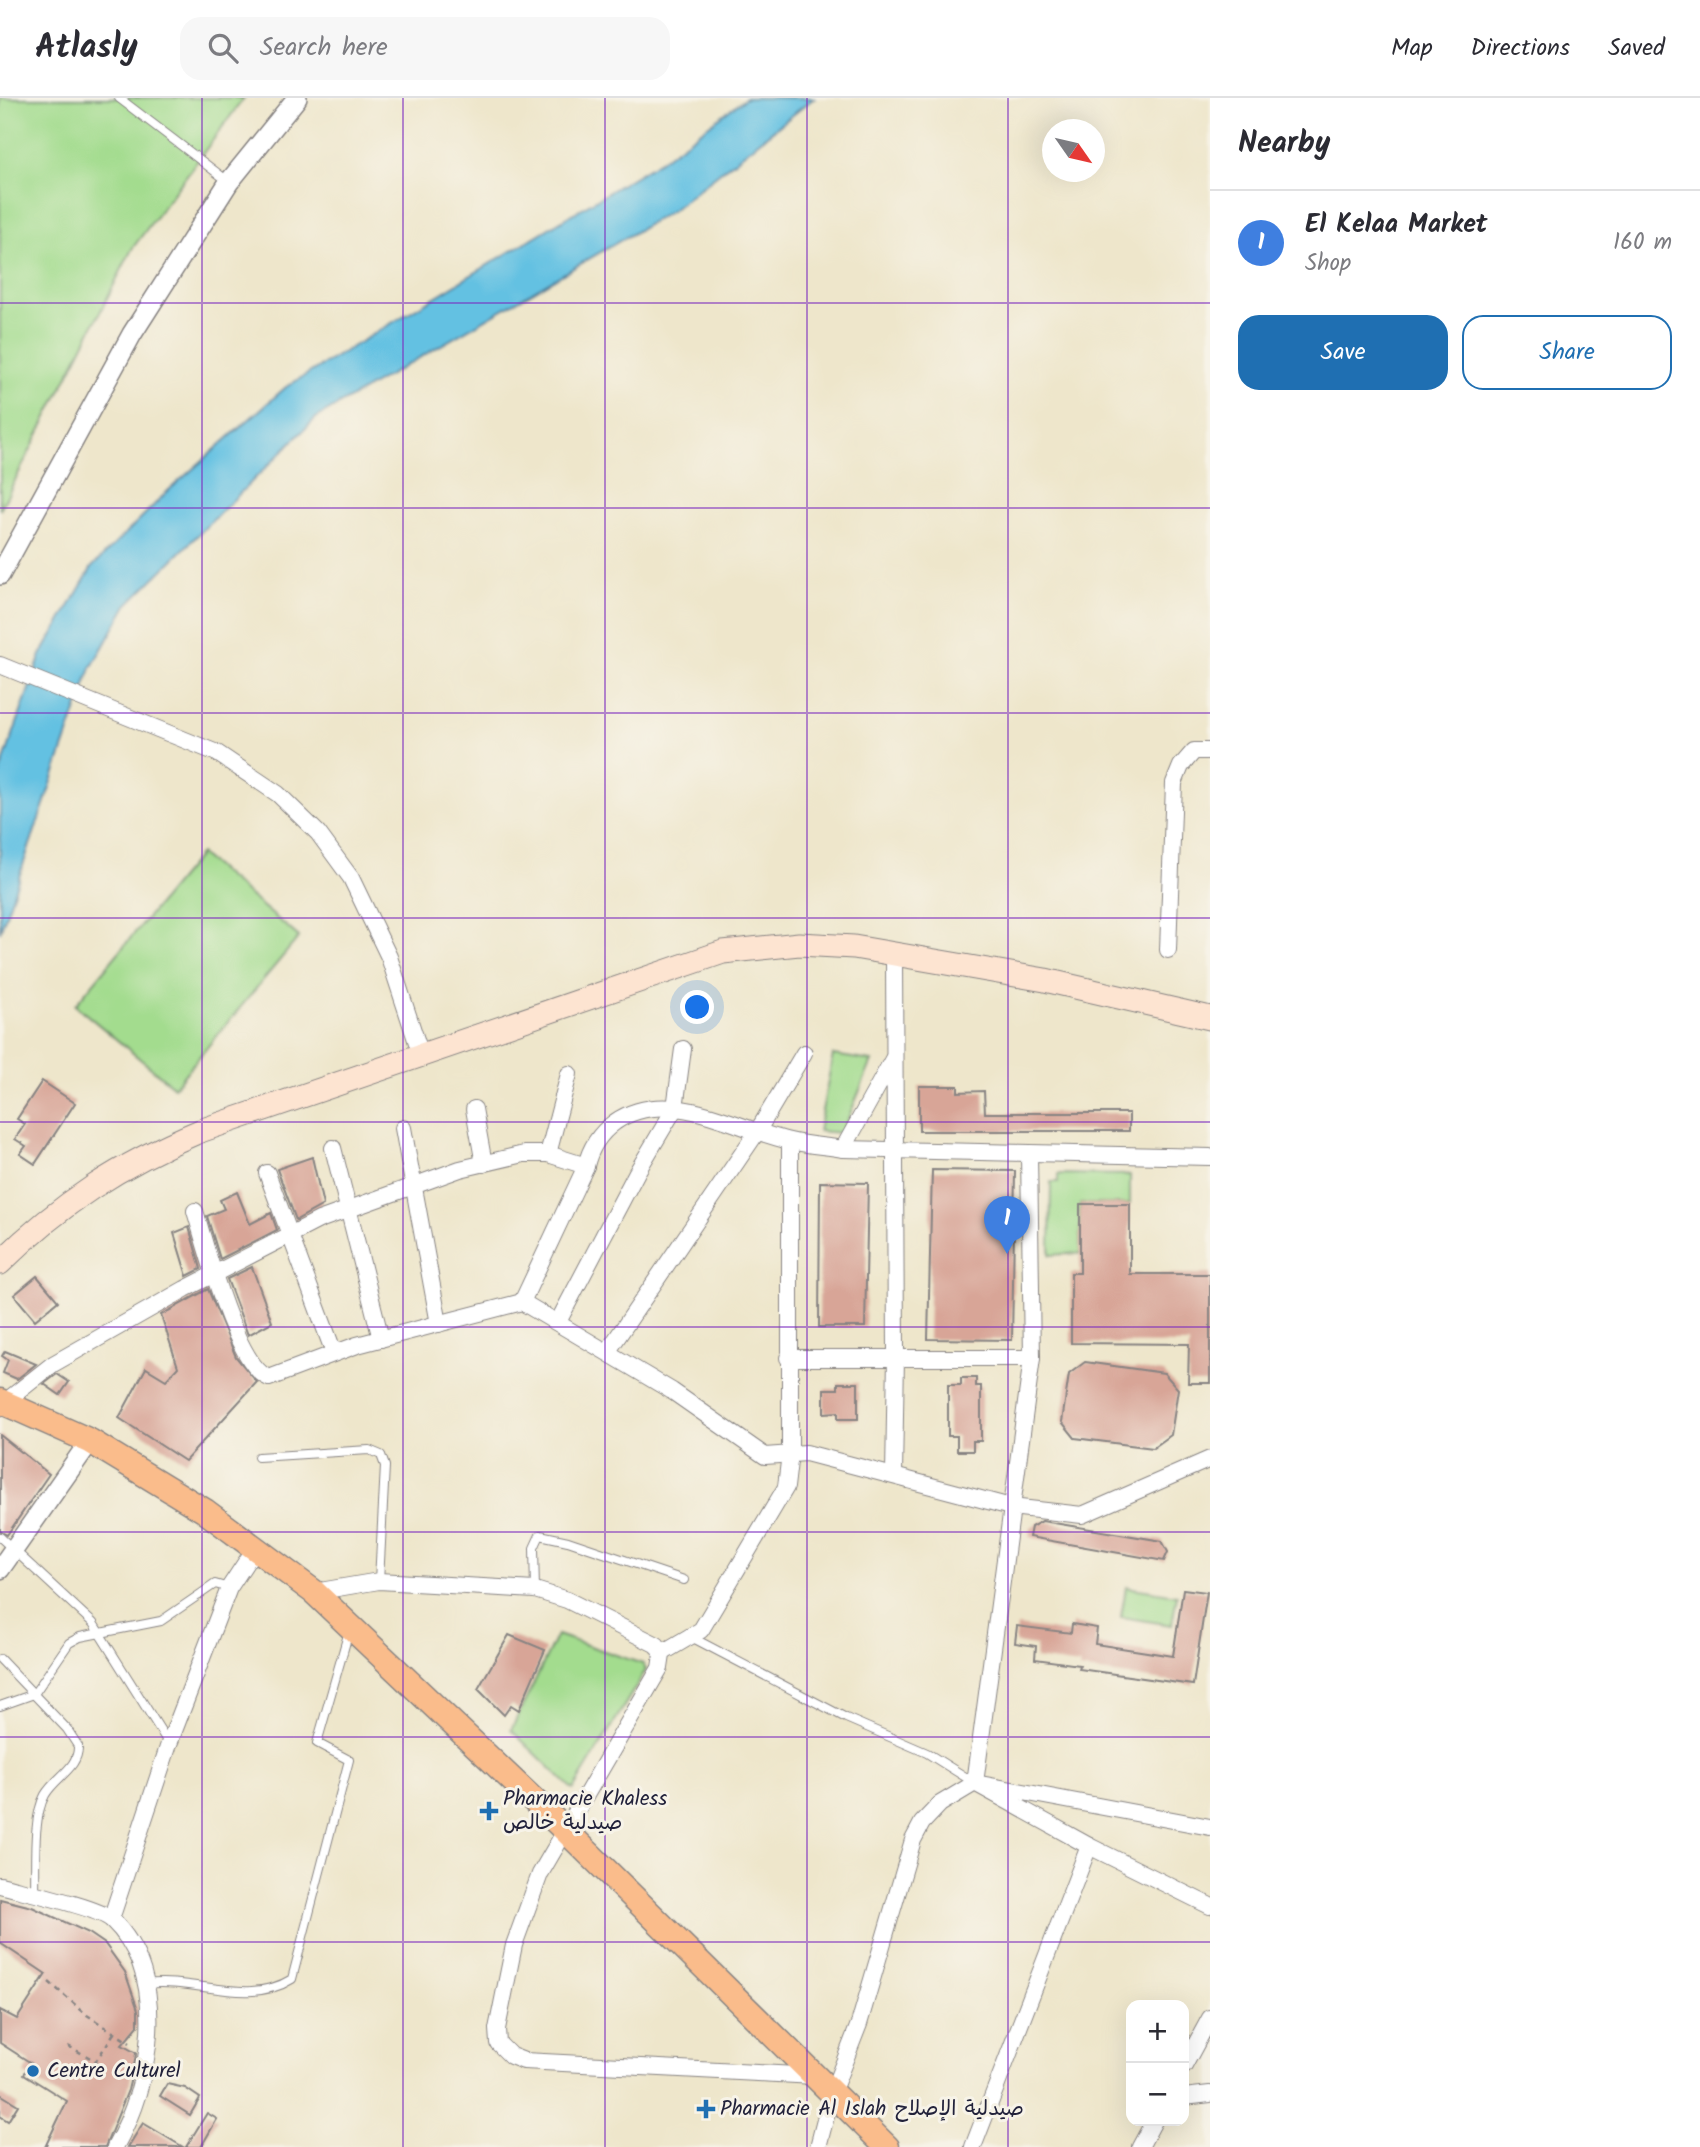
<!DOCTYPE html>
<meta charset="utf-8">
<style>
:root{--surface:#fff;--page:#f7f7f7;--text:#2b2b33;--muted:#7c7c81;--line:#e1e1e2;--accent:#1f6fb2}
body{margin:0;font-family:Kalam,"Playpen Sans Arabic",sans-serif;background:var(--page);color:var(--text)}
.controls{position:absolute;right:21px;bottom:21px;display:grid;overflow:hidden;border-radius:14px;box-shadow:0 7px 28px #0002}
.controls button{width:63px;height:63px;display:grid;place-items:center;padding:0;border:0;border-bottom:2px solid var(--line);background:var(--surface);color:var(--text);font:35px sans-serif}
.compass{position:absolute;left:1042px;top:21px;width:63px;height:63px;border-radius:50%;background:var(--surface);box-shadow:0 7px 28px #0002;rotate:124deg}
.you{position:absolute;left:698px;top:910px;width:24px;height:24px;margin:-18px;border:5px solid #fff;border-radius:50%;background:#1a73e8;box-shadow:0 0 0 10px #1a73e833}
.badge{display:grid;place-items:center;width:46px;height:46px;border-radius:50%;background:var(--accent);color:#fff;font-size:23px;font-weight:700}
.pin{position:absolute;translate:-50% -58px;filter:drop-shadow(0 2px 4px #0008)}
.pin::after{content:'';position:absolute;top:37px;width:24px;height:21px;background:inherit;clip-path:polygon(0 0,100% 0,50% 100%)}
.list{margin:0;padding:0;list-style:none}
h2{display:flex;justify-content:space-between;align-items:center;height:91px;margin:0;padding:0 28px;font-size:30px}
h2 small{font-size:23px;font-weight:400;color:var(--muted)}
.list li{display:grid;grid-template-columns:46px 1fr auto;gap:21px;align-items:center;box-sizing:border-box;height:105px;padding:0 28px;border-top:2px solid var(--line)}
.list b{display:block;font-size:26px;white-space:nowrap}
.list p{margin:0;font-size:23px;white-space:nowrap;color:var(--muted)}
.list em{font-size:23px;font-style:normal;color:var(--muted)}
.actions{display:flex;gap:14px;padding:21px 28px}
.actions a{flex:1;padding:16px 0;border:2px solid var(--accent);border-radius:21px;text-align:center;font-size:24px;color:var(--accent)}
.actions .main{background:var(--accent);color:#fff}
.icon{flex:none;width:38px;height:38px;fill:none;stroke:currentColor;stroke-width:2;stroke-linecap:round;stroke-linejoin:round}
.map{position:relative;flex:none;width:1210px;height:2049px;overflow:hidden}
header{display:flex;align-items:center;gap:42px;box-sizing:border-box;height:98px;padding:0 35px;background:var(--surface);border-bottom:2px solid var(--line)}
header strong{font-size:33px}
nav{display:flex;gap:38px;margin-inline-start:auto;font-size:24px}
.search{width:490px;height:63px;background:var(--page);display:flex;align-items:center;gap:18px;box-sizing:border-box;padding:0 24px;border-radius:21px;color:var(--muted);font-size:26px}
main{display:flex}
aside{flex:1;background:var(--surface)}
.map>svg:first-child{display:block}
.green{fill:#a3dc8e;stroke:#627f64;stroke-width:2}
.water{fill:#64c1e2;stroke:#43728e;stroke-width:2}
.building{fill:#d8a597}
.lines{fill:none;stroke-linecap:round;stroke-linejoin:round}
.service-casing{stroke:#888483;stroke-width:10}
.minor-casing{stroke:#888483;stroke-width:18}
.tertiary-casing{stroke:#888483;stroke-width:22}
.secondary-casing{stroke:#888483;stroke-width:25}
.primary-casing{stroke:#888483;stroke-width:27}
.path{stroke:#888483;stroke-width:2.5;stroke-dasharray:5 5;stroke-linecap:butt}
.service{stroke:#fff;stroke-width:8}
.minor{stroke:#fff;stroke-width:16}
.tertiary{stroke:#fff;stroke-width:19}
.secondary{stroke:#fde4d1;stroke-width:23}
.primary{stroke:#fabc8b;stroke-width:24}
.grid{fill:none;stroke:#7b2cbf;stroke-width:2;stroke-opacity:0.55}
.poi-dot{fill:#1f6fb2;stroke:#f7f3e8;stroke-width:2.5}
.labels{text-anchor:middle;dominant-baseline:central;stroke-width:6;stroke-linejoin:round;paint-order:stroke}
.poi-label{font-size:21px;fill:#22223b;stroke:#f7f3e8;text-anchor:start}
</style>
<header>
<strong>Atlasly</strong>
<div class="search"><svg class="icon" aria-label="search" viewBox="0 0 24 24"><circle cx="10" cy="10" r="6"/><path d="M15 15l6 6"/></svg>Search here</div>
<nav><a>Map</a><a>Directions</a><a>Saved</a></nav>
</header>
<main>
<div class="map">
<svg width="1210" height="2049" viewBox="0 0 1210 2049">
<rect width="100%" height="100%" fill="#f7f3e8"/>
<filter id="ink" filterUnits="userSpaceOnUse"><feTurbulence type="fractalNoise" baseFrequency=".0143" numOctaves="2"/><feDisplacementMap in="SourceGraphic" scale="14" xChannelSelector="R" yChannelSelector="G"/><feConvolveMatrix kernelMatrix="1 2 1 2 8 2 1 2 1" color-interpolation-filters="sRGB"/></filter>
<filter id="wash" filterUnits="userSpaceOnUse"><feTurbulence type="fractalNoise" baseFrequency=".00686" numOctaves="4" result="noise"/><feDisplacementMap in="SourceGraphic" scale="28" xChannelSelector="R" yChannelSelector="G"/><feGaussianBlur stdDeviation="1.57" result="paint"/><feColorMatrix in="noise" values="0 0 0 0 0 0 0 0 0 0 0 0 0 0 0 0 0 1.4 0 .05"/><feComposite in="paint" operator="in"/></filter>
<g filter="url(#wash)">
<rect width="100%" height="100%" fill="#eee6cb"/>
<g class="green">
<polygon points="0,0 244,0 132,151 0,412"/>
<polygon points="200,756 299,839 174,989 75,907"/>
<polygon points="833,957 872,963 842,1035 818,1033"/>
<polygon points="1058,1076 1130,1077 1130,1106 1080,1106 1080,1155 1050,1157 1051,1084 1058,1084"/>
<polygon points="1126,1489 1177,1497 1172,1527 1121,1519"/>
<polygon points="557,1537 643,1566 646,1572 573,1692 511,1632"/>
</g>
<polygon class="water" points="746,0 814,0 671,113 316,320 127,507 91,570 0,834 0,674 41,557 92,469 169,392 286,289 660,63"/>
<g id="blocks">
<g class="building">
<polygon points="42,983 75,1005 35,1066 20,1056 26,1048 15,1041 25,1026 17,1021"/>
<polygon points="919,988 958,988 958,994 984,993 985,1015 1129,1015 1129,1033 919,1033"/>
<polygon points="312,1059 323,1107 296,1122 277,1071"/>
<polygon points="932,1072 1015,1073 1012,1242 928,1241"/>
<polygon points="820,1084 868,1085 865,1229 819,1229"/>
<polygon points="237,1094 250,1126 271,1115 277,1132 220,1161 207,1118 224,1111 220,1102"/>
<polygon points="1080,1106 1130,1106 1130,1176 1210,1176 1210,1285 1188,1285 1189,1246 1071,1245 1071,1175 1080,1175"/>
<polygon points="189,1129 201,1171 187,1178 174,1135"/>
<polygon points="252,1169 272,1224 248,1237 227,1181"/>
<polygon points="37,1178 58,1203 35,1222 14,1197"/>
<polygon points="208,1191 236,1259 257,1284 185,1363 119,1320 146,1270 166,1282 178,1269 161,1217"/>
<polygon points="5,1253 36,1266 17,1281 3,1275 8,1262 2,1258"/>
<polygon points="1085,1264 1164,1275 1178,1291 1171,1337 1153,1350 1075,1340 1062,1324 1069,1276"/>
<polygon points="57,1276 69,1284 60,1297 44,1286"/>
<polygon points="961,1280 976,1280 976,1288 981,1288 981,1343 973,1343 973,1353 957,1353 957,1338 948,1338 948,1287 961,1287"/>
<polygon points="838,1285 858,1285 858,1321 838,1321 838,1314 824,1315 824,1291 838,1291"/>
<polygon points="0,1337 49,1376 7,1437 0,1433"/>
<polygon points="1042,1423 1162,1443 1168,1454 1164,1463 1029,1439 1031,1429"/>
<polygon points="1183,1491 1207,1494 1193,1587 1079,1571 1080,1567 1035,1561 1036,1548 1015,1545 1017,1528 1071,1535 1072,1526 1097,1530 1095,1546 1173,1558"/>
<polygon points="509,1537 545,1552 519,1612 511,1607 504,1617 478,1591"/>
<polygon points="0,1801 32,1809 89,1835 105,1846 125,1874 138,1912 138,1928 122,1947 136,1955 135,1963 128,1992 105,2049 45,2049 67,2003 24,1976 31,1965 0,1945 0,1912 17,1921 46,1876 0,1845"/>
<polygon points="167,1986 185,1990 200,2000 190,2017 160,1998"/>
<polygon points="0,1996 18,2007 8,2023 0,2018"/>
<polygon points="207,2015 217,2021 201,2049 186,2049"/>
<polygon points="143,2025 183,2049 128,2049"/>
</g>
</g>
</g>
<g filter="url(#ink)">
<use href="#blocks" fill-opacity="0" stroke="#888483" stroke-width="2"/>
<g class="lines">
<defs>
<g id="service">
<polyline points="119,0 229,84"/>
<polyline points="258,1359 369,1352 381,1357 385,1368 379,1483"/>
<polyline points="0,1439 93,1525 169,1646"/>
<polyline points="535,1492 534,1450 540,1437 568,1443 684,1482"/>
<polyline points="693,1540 846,1620 927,1655 975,1685"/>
<path d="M0 1561 67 1631 78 1648C79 1670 55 1679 45 1697 32 1720 36 1769 35 1796"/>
<polyline points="0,1608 34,1596 69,1545 80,1539 161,1523 215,1486 229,1490"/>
<path d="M146 1886C193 1879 248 1909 292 1881L349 1662 317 1645 349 1533"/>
</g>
<g id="minor">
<polyline points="0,567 217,655 278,696 318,735 351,780 389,859 421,957"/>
<polyline points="1168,852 1174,685 1181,668 1194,653 1210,653"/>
<polyline points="474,1011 484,1066"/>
<polyline points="403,1030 439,1226"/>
<polyline points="333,1050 381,1241"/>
<polyline points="843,1051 893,961"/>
<polyline points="1029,1055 1032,1260 975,1685 1089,1748 1210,1808"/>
<polyline points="548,1056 569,976"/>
<polyline points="267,1075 334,1255"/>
<path d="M195 1113C206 1148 236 1268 269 1280L357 1247 522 1204 672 1293 765 1358 806 1355 1011 1409 1082 1417 1210 1361"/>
<polyline points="522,1204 586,1068"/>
<polyline points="558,1224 637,1074 675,1010 683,951"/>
<polyline points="608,1253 757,1034 804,955"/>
<polyline points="788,1260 1032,1260"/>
<path d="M0 1308 53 1266 185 1191 319 1122 460 1071 524 1056H548L586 1068C590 1050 600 1035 615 1024 668 987 735 1031 790 1043 807 1047 825 1048 843 1051L1210 1059"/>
<polyline points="894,1377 896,1258 894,857"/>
<polyline points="314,1494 379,1483 535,1492 567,1502 657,1547 662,1557 660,1570 540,1776 514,1847 497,1931 498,1945 511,1958 524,1963 815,1978"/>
<polyline points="662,1555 701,1532 786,1389 790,1355 790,1044"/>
<path d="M0 1787C22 1793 98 1809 112 1822 171 1879 151 1986 115 2049"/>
<polyline points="111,1821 169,1646 229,1490 256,1449"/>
<polyline points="1184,1968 1210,1920"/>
<polyline points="1184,1999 1210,1996"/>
<polyline points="818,2049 832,1995 859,1926 913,1742 922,1725 940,1706 975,1685 1210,1729"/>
<polyline points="973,2049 1089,1748"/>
<polyline points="1140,2049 1154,2023"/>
</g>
<g id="tertiary">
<polyline points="0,477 132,236 229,84 297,0"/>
<polyline points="0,1471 90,1343"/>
</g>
<path id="secondary" d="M0 1165C61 1105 121 1066 200 1033L723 854 799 846 854 849 1045 882 1210 920"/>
<polyline id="primary" points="0,1303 90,1343 205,1413 314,1494 564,1731 887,2049"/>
</defs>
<use href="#service" class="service-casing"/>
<use href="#minor" class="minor-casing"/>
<use href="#tertiary" class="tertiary-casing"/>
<use href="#secondary" class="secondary-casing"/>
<use href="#primary" class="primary-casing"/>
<g class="path">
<polyline points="49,1884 87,1917 130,1945"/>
<polyline points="68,1948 96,1963 114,1935"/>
</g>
<use href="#service" class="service"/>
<use href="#minor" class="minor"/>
<use href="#tertiary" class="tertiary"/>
<use href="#secondary" class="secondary"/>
<use href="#primary" class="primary"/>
</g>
</g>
<path class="grid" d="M202 0V2049M403 0V2049M605 0V2049M807 0V2049M1008 0V2049M0 205H1210M0 410H1210M0 615H1210M0 820H1210M0 1024H1210M0 1229H1210M0 1434H1210M0 1639H1210M0 1844H1210"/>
<g class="poi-dot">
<path d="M485.5 1702.5h7v7h7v7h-7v7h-7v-7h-7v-7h7z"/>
<circle cx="33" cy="1973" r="7"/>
<path d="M702.5 2000.5h7v7h7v7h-7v7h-7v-7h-7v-7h7z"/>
</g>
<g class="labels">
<g class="poi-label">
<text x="503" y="1701">Pharmacie Khaless<tspan x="503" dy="24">صيدلية خالص</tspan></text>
<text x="47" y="1973">Centre Culturel</text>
<text x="720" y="2011">Pharmacie Al Islah صيدلية الإصلاح</text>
</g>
</g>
</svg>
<div class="controls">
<button>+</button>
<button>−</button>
</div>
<svg class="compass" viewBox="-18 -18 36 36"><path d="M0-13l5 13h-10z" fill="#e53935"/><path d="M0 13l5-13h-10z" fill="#7c7c81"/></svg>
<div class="you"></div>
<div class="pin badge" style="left:1007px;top:1156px;background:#3f7fe0">1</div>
</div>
<aside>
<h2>Nearby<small></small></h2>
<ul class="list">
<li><span class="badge" style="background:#3f7fe0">1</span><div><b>El Kelaa Market</b><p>Shop</p></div><em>160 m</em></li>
</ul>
<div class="actions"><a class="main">Save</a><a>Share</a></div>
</aside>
</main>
